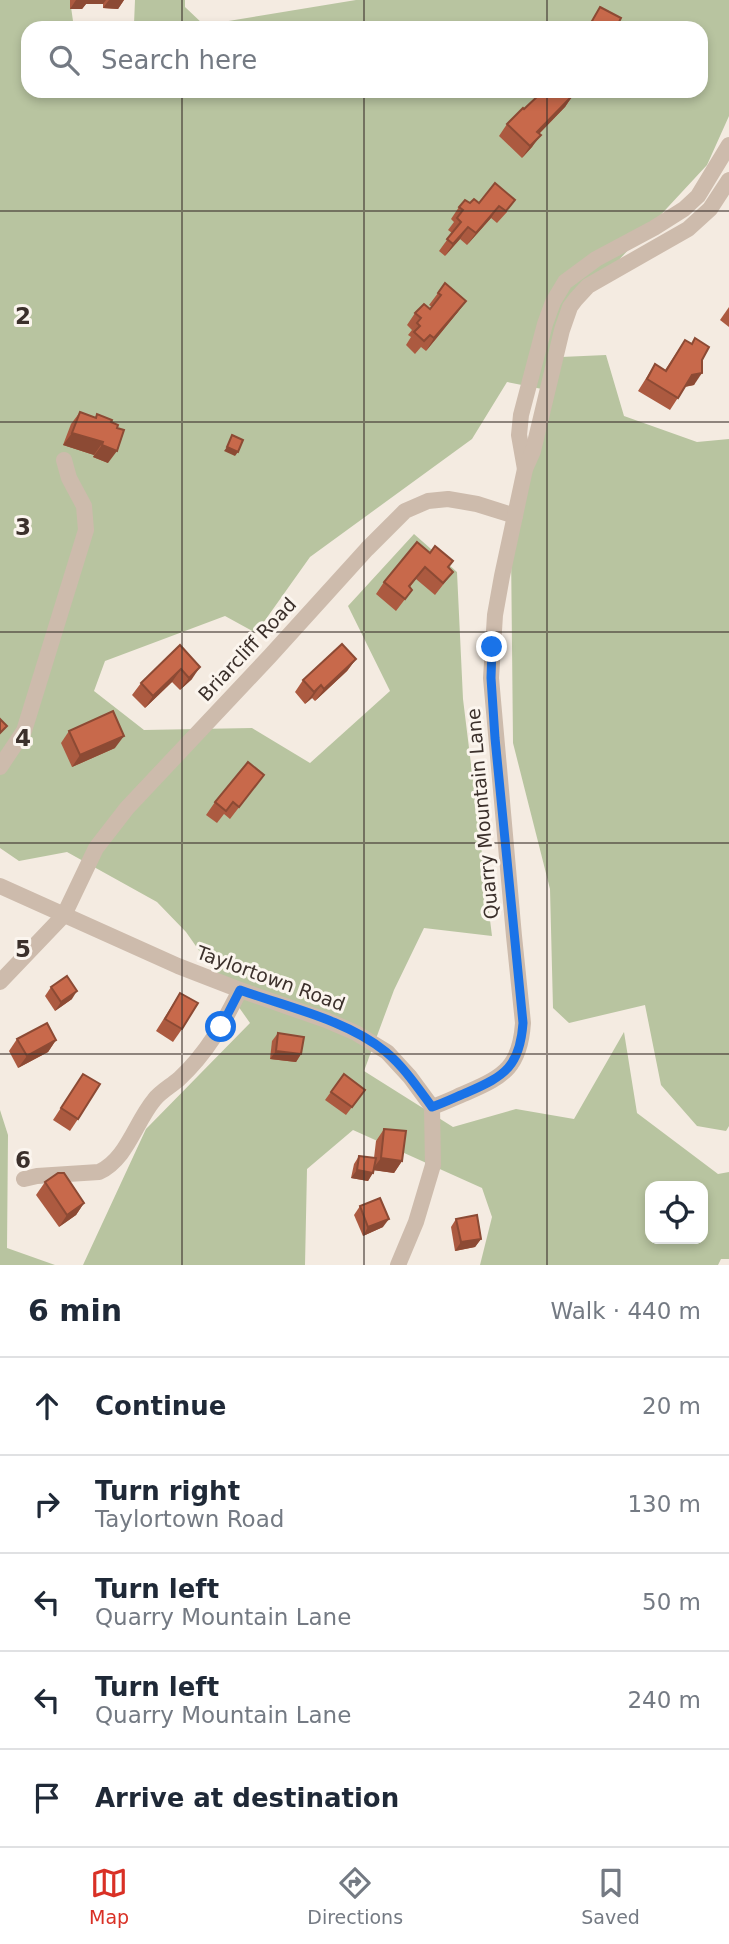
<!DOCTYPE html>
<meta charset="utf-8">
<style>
:root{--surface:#fff;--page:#f2f2f3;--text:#1f2937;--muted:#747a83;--line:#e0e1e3;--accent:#d93025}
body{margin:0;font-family:"DejaVu Sans",sans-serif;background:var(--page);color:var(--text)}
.controls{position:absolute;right:21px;bottom:21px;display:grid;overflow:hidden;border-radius:14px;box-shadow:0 4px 10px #0003}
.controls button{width:63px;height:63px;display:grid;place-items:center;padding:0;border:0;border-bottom:2px solid var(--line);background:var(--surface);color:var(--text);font:35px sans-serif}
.stop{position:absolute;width:21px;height:21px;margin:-16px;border:5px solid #1a73e8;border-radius:50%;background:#fff}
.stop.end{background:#1a73e8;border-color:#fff;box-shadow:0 2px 7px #0008}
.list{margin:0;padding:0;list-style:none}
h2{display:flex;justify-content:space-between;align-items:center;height:91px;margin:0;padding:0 28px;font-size:30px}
h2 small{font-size:23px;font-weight:400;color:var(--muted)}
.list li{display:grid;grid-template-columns:46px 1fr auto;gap:21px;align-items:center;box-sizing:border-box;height:98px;padding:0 28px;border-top:2px solid var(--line)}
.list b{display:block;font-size:26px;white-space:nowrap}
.list p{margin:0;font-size:23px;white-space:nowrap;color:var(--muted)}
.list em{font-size:23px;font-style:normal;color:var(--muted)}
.icon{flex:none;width:38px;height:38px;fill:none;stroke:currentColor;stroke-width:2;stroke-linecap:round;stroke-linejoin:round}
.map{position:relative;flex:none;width:729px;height:1265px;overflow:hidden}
.search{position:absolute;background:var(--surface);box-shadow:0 4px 10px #0003;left:21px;right:21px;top:21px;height:77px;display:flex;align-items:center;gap:18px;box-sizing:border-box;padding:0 24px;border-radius:21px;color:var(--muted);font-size:26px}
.sheet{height:581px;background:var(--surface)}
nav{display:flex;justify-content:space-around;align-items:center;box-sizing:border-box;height:98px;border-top:2px solid var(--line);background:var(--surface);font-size:19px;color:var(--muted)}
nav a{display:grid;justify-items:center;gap:4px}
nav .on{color:var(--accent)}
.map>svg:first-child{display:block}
.green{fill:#b8c4a0;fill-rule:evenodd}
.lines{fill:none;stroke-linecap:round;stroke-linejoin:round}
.minor{stroke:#cdbbac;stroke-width:16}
.wall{fill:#ac5a40}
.shaded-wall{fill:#8c4a34}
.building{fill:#c8694b;stroke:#8c4a34;stroke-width:2}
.route{stroke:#1a73e8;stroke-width:9}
.grid{fill:none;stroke:#3b302b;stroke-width:2;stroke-opacity:0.55}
.labels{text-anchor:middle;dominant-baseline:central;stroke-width:6;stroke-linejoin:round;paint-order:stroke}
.street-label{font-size:19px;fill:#3b302b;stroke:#fbf5ee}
.grid-label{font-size:23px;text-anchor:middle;font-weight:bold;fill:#3b302b;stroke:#fbf5ee;stroke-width:6;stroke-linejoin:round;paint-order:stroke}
</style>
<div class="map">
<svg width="729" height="1265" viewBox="0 0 729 1265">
<rect width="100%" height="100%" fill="#f4ebe1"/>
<g class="green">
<path d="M0 0H70L74 28H28V91H701V28H94L134 24 135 0H185V7L204 25 356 0H729V116L707 165 604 276 567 301 542 389 507 382 472 439 310 557 256 633 225 616 105 661 94 691 144 730 252 728 310 763 390 691 348 606 414 534 457 572 463 699 492 936 424 928 394 990 364 1071 453 1127 516 1109 574 1119 624 1032 637 1113 718 1174 729 1172V1259H721L718 1265H480L492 1217 482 1188 353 1130 307 1169 305 1265H83L146 1129 250 1023 186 932 157 902 67 852 19 861 0 848ZM650 1186H703V1239H650Z"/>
<polygon points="606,355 624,416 697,442 729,439 729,1126 726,1131 697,1126 661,1085 645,1005 569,1023 553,1008 550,889 513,743 511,548 561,357"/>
<polygon points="0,1110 8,1135 7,1248 55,1265 0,1265"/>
</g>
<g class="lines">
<g class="minor">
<polyline points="525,469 519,435 521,415 545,324 553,302 565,282 596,259 654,228 684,209 698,196 729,145"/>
<polyline points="0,767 24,731 86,530 84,506 69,478 64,460"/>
<polyline points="0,886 178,966 240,990 326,1020 356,1033 387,1052 410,1077 432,1107 433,1165 416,1222 398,1265"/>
<polyline points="0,982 64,915 96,848 127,808 270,656 367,549 405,511 428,501 448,499 477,504 515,516"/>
<path d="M432 1107C444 1103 456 1097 468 1092 505 1076 520 1066 523 1023L514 936 491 678 495 615 502 576 525 469 533 451 562 330 570 307 576 299 588 286 688 229 710 209 729 180"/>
<path d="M24 1179 37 1176 99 1172C127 1159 135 1123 154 1100 160 1092 171 1086 179 1079 207 1053 223 1024 240 990"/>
</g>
</g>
<g class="wall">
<polygon points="70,0 124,0 118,9 103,8 103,4 86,4 82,9 70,9"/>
<polygon points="542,95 573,95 565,107 539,134 532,147 522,158 499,136 507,124"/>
<polygon points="495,183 507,212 497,223 491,218 467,245 460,239 445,256 439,251 452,233 448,230 454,222 451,219 459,207 470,203 479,203"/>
<polygon points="438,293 466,301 457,313 426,351 421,347 415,354 406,345 411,337 408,335 412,330 407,325 415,313 430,309 432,307 429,305"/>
<polygon points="729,307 729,327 720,320"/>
<polygon points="685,340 702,360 694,385 685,387 670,410 638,391 655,364 665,370"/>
<polygon points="80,412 95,418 97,414 111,422 108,463 93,457 94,455 63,445 71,424"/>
<polygon points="417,542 453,572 435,595 416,579 410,587 412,590 396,611 376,594 384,582"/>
<polygon points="180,645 192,679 180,690 172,682 145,708 132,695 141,683"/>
<polygon points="356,659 347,671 315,701 312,698 305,704 295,692 303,680"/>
<polygon points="69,731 115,748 72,767 61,743"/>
<polygon points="264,775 230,819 224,814 217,823 206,815 215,802"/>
<polygon points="51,987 72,999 55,1011 45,996"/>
<polygon points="180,993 182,1029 173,1042 156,1031"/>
<polygon points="278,1033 301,1054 296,1062 270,1059 272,1041"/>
<polygon points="17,1039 56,1040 48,1052 18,1068 9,1051"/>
<polygon points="83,1074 78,1119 70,1131 53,1120"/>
<polygon points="344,1074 365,1090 346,1115 325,1100"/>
<polygon points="384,1129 402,1161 394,1173 374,1170 368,1181 351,1178 354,1164 359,1156 374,1158 376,1141"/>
<polygon points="45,1182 84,1203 76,1215 59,1227 36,1195"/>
<polygon points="360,1206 383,1227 363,1236 354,1215"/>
<polygon points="456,1219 481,1239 475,1247 455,1251 451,1227"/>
</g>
<g class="shaded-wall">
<polygon points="76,0 106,0 103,4 86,4 82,9 70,9"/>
<polygon points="109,0 124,0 118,9 103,8"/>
<polygon points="573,95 565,107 529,144 537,132"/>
<polygon points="541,135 532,147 522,158 530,146"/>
<polygon points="499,206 491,218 467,245 476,233"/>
<polygon points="468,227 460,239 445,256 453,244"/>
<polygon points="466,301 457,313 426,351 434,338"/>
<polygon points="702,373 694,385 683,387 692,375"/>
<polygon points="72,433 103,442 94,455 63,445"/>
<polygon points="102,445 117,451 108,463 93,457"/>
<polygon points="227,447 238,452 235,456 224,451"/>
<polygon points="356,659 347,671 315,701 324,689"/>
<polygon points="200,667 192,679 180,690 189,678"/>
<polygon points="181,669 172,682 145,708 153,696"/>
<polygon points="321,685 312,698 305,704 314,692"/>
<polygon points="124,736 115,748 72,767 80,755"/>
<polygon points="77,991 72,999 55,1011 61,1002"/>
<polygon points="56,1040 48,1052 18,1068 27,1056"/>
<polygon points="276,1051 301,1054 296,1062 270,1059"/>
<polygon points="381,1158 402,1161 394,1173 372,1170"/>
<polygon points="357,1170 373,1173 368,1181 351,1178"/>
<polygon points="84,1203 76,1215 59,1227 67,1215"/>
<polygon points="389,1219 383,1227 363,1236 368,1227"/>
<polygon points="481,1239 475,1247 455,1251 461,1242"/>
</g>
<g class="building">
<polygon points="600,7 621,18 616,28 588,28"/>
<polygon points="546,91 569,91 573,95 537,132 541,135 530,146 507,124 523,108 524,109 540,94 542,95"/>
<polygon points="495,183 515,200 506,211 499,206 476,233 468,227 453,244 447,239 461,222 457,218 463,210 459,207 465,200 470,203 474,199 479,203"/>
<polygon points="445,283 466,301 434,338 430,335 424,341 414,332 420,326 417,323 421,318 415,313 424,304 430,309 441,295 438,293"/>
<polygon points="695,338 709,347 702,360 702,373 692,375 678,398 647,379 655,364 666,371 685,340 692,344"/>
<polygon points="80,412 96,418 97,414 112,420 111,422 118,425 117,428 124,430 117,451 102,445 103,442 72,433"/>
<polygon points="232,435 243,440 238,452 227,447"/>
<polygon points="417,542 430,553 435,546 453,561 448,567 453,572 443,583 425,567 409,586 412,590 405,599 384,582"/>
<polygon points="342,644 356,659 324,689 321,685 314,692 303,680"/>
<polygon points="180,645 200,667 189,678 181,669 153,696 141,683"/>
<polygon points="113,711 124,736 80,755 69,731"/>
<polygon points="0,719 7,726 0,733"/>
<polygon points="248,762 264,775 239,807 233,802 226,811 215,802"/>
<polygon points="67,976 77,991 61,1002 51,987"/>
<polygon points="180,993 198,1003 182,1029 165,1019"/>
<polygon points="47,1023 56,1040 27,1056 17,1039"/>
<polygon points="278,1033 304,1037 301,1054 276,1051"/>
<polygon points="83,1074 100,1084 78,1119 61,1108"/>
<polygon points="344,1074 365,1090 352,1107 331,1092"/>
<polygon points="384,1129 406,1131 402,1161 381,1158"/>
<polygon points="359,1156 376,1158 373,1173 357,1170"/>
<polygon points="58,1173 64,1173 84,1203 67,1215 45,1182"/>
<polygon points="380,1198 389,1219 368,1227 360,1206"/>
<polygon points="477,1215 481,1239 461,1242 456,1219"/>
</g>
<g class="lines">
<path class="route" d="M221 1027 240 990C287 1007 347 1020 386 1052 404 1067 418 1088 432 1107 444 1103 456 1097 468 1092 505 1076 520 1066 523 1023L495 738 491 678 492 647"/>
</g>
<path class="grid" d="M182 0V28M364 0V28M547 0V28M182 91V1265M364 91V1265M547 91V1265M0 211H729M0 422H729M0 632H729M0 843H729M0 1054H729"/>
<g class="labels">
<g class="street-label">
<text transform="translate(247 649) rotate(-47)">Briarcliff Road</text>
<text transform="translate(482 814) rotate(-95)">Quarry Mountain Lane</text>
<text transform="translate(271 978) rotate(20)">Taylortown Road</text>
</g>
</g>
<g class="grid-label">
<text x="23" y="324">2</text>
<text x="23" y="535">3</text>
<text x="23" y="746">4</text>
<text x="23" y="957">5</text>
<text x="23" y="1168">6</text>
</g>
</svg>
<div class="controls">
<button><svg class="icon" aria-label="locate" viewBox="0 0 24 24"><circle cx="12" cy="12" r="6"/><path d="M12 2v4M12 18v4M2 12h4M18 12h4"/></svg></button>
</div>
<div class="stop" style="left:221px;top:1027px"></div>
<div class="stop end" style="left:492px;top:647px"></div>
<div class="search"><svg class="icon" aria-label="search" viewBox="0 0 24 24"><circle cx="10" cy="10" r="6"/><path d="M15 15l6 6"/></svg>Search here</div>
</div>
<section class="sheet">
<h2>6 min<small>Walk · 440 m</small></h2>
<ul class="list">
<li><svg class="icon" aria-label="ahead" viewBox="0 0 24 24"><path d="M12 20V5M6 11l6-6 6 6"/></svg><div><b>Continue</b></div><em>20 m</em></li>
<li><svg class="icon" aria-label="right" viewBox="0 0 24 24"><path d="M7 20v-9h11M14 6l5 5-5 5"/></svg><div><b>Turn right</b><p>Taylortown Road</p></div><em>130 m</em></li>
<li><svg class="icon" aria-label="left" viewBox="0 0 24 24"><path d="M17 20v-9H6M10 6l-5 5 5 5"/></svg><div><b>Turn left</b><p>Quarry Mountain Lane</p></div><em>50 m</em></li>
<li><svg class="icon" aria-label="left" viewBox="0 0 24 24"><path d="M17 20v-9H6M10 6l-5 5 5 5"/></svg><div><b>Turn left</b><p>Quarry Mountain Lane</p></div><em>240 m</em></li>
<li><svg class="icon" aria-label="arrive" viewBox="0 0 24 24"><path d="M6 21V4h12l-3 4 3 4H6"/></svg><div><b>Arrive at destination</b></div></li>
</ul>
</section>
<nav>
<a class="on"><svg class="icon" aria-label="map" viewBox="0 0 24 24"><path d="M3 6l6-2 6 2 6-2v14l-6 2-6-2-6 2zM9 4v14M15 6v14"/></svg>Map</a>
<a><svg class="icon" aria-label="directions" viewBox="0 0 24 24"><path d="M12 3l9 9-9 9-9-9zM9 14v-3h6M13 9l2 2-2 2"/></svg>Directions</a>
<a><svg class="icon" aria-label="saved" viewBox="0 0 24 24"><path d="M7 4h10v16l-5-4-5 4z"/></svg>Saved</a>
</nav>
